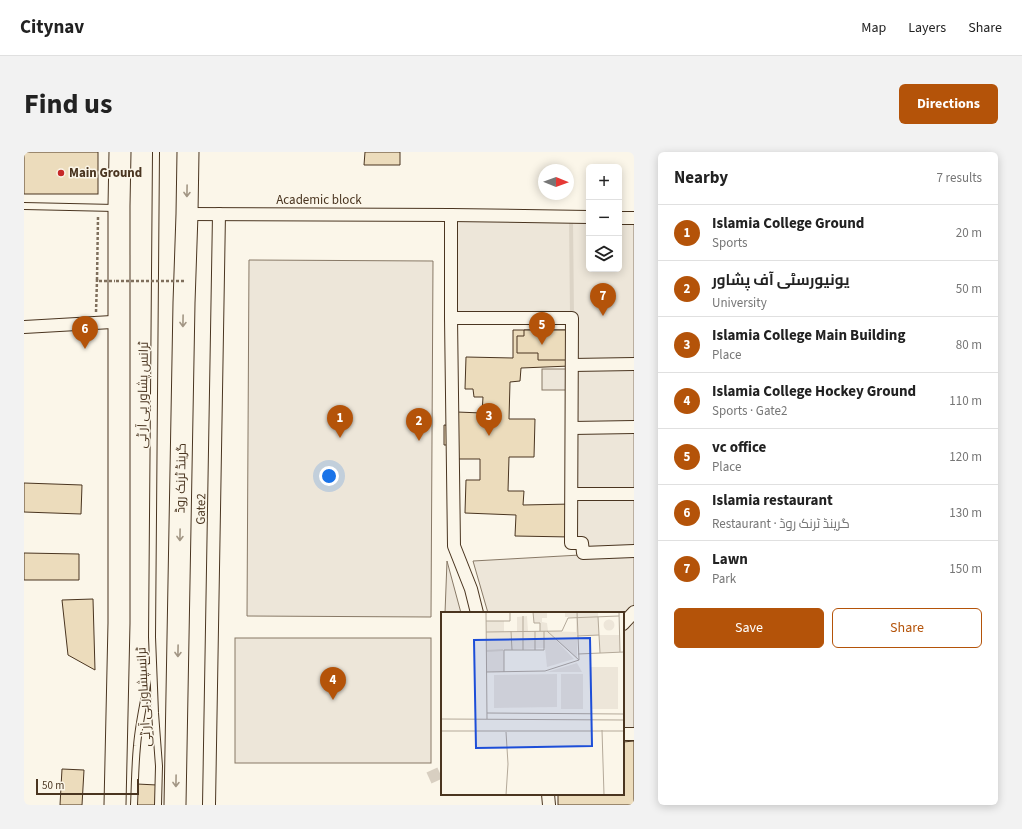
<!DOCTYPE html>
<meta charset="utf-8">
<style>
:root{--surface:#fff;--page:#f2f2f2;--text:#222;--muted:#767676;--line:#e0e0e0;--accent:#b45309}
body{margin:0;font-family:"Source Sans 3",Cairo,sans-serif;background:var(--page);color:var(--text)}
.controls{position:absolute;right:12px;top:12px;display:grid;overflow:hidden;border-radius:6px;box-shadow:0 2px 10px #0003}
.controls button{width:36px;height:36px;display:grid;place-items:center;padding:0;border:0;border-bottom:1px solid var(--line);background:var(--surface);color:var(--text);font:20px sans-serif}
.compass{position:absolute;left:514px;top:12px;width:36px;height:36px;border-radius:50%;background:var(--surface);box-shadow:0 2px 10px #0003;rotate:91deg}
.scale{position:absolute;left:12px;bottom:10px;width:103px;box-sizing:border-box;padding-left:4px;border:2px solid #4a3520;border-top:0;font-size:11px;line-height:14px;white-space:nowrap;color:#4a3520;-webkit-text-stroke:3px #fbf6e9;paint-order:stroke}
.you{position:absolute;left:305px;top:324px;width:14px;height:14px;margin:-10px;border:3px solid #fff;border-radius:50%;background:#1a73e8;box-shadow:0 0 0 6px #1a73e833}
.badge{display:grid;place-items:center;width:26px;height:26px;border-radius:50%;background:var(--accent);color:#fff;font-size:13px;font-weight:700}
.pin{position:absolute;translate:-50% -33px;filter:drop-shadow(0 1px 2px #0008)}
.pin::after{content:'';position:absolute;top:21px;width:14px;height:12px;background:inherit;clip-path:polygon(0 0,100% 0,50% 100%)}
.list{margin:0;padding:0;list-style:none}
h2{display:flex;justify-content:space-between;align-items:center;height:52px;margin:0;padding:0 16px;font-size:17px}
h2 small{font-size:13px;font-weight:400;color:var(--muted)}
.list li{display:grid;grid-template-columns:26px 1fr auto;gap:12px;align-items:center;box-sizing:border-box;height:56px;padding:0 16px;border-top:1px solid var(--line)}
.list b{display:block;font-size:15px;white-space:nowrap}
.list p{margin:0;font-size:13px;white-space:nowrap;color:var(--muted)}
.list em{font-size:13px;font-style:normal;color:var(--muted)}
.actions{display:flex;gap:8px;padding:12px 16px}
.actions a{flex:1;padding:9px 0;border:1px solid var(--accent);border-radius:6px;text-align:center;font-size:14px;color:var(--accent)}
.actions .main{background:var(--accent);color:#fff}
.icon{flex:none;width:22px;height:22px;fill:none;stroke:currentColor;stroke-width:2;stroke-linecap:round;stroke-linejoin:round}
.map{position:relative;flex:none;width:610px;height:653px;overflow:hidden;border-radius:6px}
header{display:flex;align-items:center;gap:24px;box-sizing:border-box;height:56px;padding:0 20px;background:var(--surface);border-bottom:1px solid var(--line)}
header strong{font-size:19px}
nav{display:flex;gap:22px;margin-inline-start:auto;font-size:14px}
.intro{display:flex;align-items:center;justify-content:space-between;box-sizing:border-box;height:96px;padding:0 24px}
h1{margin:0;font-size:28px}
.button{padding:10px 18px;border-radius:6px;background:var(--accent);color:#fff;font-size:14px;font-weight:700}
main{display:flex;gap:24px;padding:0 24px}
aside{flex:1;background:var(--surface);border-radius:6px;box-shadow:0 2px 10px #0003}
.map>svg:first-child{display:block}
.green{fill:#ede6d9;stroke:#887966}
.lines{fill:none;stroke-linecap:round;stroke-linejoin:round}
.stream{stroke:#dcd4c6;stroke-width:4}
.building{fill:#ecdcbc;stroke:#4a3520}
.minor-tunnel{stroke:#d8cfc1;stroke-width:12;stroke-dasharray:12 6;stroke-linecap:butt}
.service-casing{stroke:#4a3520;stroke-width:8}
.minor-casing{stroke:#4a3520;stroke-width:14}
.trunk-casing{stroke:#4a3520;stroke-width:23}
.path{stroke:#7f6f5c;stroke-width:2.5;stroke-dasharray:3 2;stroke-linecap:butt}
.service{stroke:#fbf6e9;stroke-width:6}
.minor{stroke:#fbf6e9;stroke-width:12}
.trunk{stroke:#fbf6e9;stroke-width:21}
.path-bridge{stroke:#7f6f5c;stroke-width:2.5;stroke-dasharray:3 2;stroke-linecap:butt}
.oneway{stroke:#a29684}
.poi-dot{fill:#c62828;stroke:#fbf6e9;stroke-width:1.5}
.labels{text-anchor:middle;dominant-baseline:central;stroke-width:3;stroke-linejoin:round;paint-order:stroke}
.poi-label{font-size:13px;font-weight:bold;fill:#4a3520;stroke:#fbf6e9;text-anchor:start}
.street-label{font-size:13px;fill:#4a3520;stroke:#fbf6e9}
.inset-river{fill:none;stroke:#dcd4c6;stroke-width:2}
.inset-road{fill:none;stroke:#b4a999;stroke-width:1}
.view{fill:#1d4ed8;fill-opacity:0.15;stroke:#1d4ed8;stroke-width:2}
.inset-edge{fill:none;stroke:#4a3520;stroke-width:2}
</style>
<header>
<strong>Citynav</strong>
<nav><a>Map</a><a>Layers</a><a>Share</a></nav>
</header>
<div class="intro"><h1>Find us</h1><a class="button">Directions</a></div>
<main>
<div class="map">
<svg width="610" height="653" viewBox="0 0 610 653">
<rect width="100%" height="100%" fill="#fbf6e9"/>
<g class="green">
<polygon points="427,63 565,64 565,117 595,117 595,65 610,65 610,399 559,401 547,390 548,166 427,166"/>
<polygon points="225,108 409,109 407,465 223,464"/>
<rect x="518" y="217" width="24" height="21"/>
<polygon points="610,400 610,454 599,464 599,461 464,461 449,409"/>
<polygon points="423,409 437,461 421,461"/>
<polygon points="610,460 610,579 599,580 599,471"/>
<rect x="211" y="486" width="196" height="125"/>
</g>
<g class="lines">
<polyline class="stream" points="547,67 548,164"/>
</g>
<g class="building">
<rect x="0" y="0" width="74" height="42"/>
<polygon points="341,0 376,0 376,13 340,13"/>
<polygon points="489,178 546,178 546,214 497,216 496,229 486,230 485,267 511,267 510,305 485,305 484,339 500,339 499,353 548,352 547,385 491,384 492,363 441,361 442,328 456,328 456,307 433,307 433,293 420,293 420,273 433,274 433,260 458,261 459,245 450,245 449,237 441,237 442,205 489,206"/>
<polygon points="500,178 543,178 543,208 514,208 514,201 493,201 493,184 500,184"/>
<polygon points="0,331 58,333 57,362 0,360"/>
<polygon points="0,401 55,402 55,428 0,428"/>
<polygon points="69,447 71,518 44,503 38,448"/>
<polygon points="610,589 610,653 534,653 534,642 599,642 599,590"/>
<polygon points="38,617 60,618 58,653 36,653"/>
<polygon points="113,632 133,633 133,653 112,653"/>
</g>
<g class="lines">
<polyline class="minor-tunnel" points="405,626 418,620"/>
<defs>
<g id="service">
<polyline points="132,0 128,485 131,561 135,614 134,653"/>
<polyline points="0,54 91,56"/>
<path d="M110 653C111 633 111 614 113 594 115 568 122 542 126 515"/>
</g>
<g id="minor">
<polyline points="163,62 427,63 565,65"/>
<polyline points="427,63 427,166 430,394 447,437 453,461"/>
<polyline points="595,66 610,66"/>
<polyline points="427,166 548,166 547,391 558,391 559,401 610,399"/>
<polyline points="0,175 88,170"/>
<polyline points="548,213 610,212"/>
<polyline points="548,276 610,275"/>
<polyline points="548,342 610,342"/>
<polyline points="599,472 610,460"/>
<polyline points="599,582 610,582"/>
<polyline points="524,642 525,653"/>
<polyline points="185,653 195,62"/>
</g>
<g id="trunk">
<polyline points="91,653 95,471 95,54 96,0"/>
<polyline points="151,653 160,151 163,62 164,0"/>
</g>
</defs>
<use href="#service" class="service-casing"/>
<use href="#minor" class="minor-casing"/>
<use href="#trunk" class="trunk-casing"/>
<g class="path">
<polyline points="73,128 74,65"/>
<polyline points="72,160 73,128 75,129"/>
</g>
<use href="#service" class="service"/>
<use href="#minor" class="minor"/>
<use href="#trunk" class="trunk"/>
<g class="path-bridge">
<polyline points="75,129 91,129"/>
<polyline points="92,129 162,129"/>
</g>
</g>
<defs><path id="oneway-shaft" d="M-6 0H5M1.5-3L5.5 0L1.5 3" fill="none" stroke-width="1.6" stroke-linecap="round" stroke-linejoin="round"/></defs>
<g class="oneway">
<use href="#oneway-shaft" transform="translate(163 39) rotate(91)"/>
<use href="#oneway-shaft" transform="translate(159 169) rotate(91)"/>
<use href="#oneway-shaft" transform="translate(156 383) rotate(91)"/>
<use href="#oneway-shaft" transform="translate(154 499) rotate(91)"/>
<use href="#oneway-shaft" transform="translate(152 629) rotate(91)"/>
</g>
<circle class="poi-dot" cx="37" cy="21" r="4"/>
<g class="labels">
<g class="poi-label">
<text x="45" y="21">Main Ground</text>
</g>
<g class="street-label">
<text x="295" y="48">Academic block</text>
<text transform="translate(119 243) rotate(-89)">ٹرانس پشاور بی آر ٹی</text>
<text transform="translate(157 326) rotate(-89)">گرینڈ ٹرنک روڈ</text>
<text transform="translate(177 357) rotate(-89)">Gate2</text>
<text transform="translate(120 545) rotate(-93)">ٹرانسپشاور بی آر ٹی</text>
</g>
</g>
<g transform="translate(417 460)">
<rect width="183" height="183" fill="#fbf6e9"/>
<path d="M92 0H106V6H101V10L106 11 107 19 135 20V5H124V0H157L158 23H179V40L159 41 158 23 136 24V46L112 25 133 47 106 55 104 36 63 38V60H45V9H63V20L76 19V5L86 4 87 19H99V11H93ZM162.5 13a5.5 5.5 0 1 1 11 0a5.5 5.5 0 1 1-11 0ZM136 51 141 60H106ZM150 55H177V97H150ZM116 62V95L53 96V63ZM120 62H142V97H120Z" fill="#ede6d9"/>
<path class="inset-river" d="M45 39 62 38"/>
<path class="inset-road" d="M45 0 46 107M92 0 93 11H99V19M178 0 179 40M82 4V38M157 5 158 23M45 9H69V0M70 19 71 38M94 19V38M106 19 138 48M45 20 121 19 127 6 178 4M136 24 158 23 159 41M137 42 183 40M45 60 104 59 138 48 136 0M63 60V38H103V19M46 101 183 102M0 107 183 108M161 118 163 183M0 119H183M65 120 67 152 65 183"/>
<path class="view" d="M149 26 151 134 35 136 33 28Z"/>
<rect width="183" height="183" class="inset-edge"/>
</g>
</svg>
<div class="controls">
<button>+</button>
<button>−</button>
<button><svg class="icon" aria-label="layers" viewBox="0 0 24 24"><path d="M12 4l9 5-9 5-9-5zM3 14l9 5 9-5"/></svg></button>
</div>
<svg class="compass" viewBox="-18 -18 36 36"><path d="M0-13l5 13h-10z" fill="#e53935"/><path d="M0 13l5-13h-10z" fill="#767676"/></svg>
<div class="scale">50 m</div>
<div class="you"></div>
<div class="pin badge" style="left:316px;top:286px">1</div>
<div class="pin badge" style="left:395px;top:289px">2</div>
<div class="pin badge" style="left:465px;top:284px">3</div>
<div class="pin badge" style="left:309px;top:548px">4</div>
<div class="pin badge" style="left:518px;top:193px">5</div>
<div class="pin badge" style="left:61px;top:197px">6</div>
<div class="pin badge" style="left:579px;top:164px">7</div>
</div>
<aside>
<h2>Nearby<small>7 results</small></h2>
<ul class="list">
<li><span class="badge">1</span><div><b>Islamia College Ground</b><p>Sports</p></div><em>20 m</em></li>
<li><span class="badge">2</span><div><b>یونیورسٹی آف پشاور</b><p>University</p></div><em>50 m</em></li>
<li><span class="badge">3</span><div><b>Islamia College Main Building</b><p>Place</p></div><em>80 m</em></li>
<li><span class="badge">4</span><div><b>Islamia College Hockey Ground</b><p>Sports · Gate2</p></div><em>110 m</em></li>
<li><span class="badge">5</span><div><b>vc office</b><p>Place</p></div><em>120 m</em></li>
<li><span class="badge">6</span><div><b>Islamia restaurant</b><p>Restaurant · گرینڈ ٹرنک روڈ</p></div><em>130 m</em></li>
<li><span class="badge">7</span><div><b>Lawn</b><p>Park</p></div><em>150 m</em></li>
</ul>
<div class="actions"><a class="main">Save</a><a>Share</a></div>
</aside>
</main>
